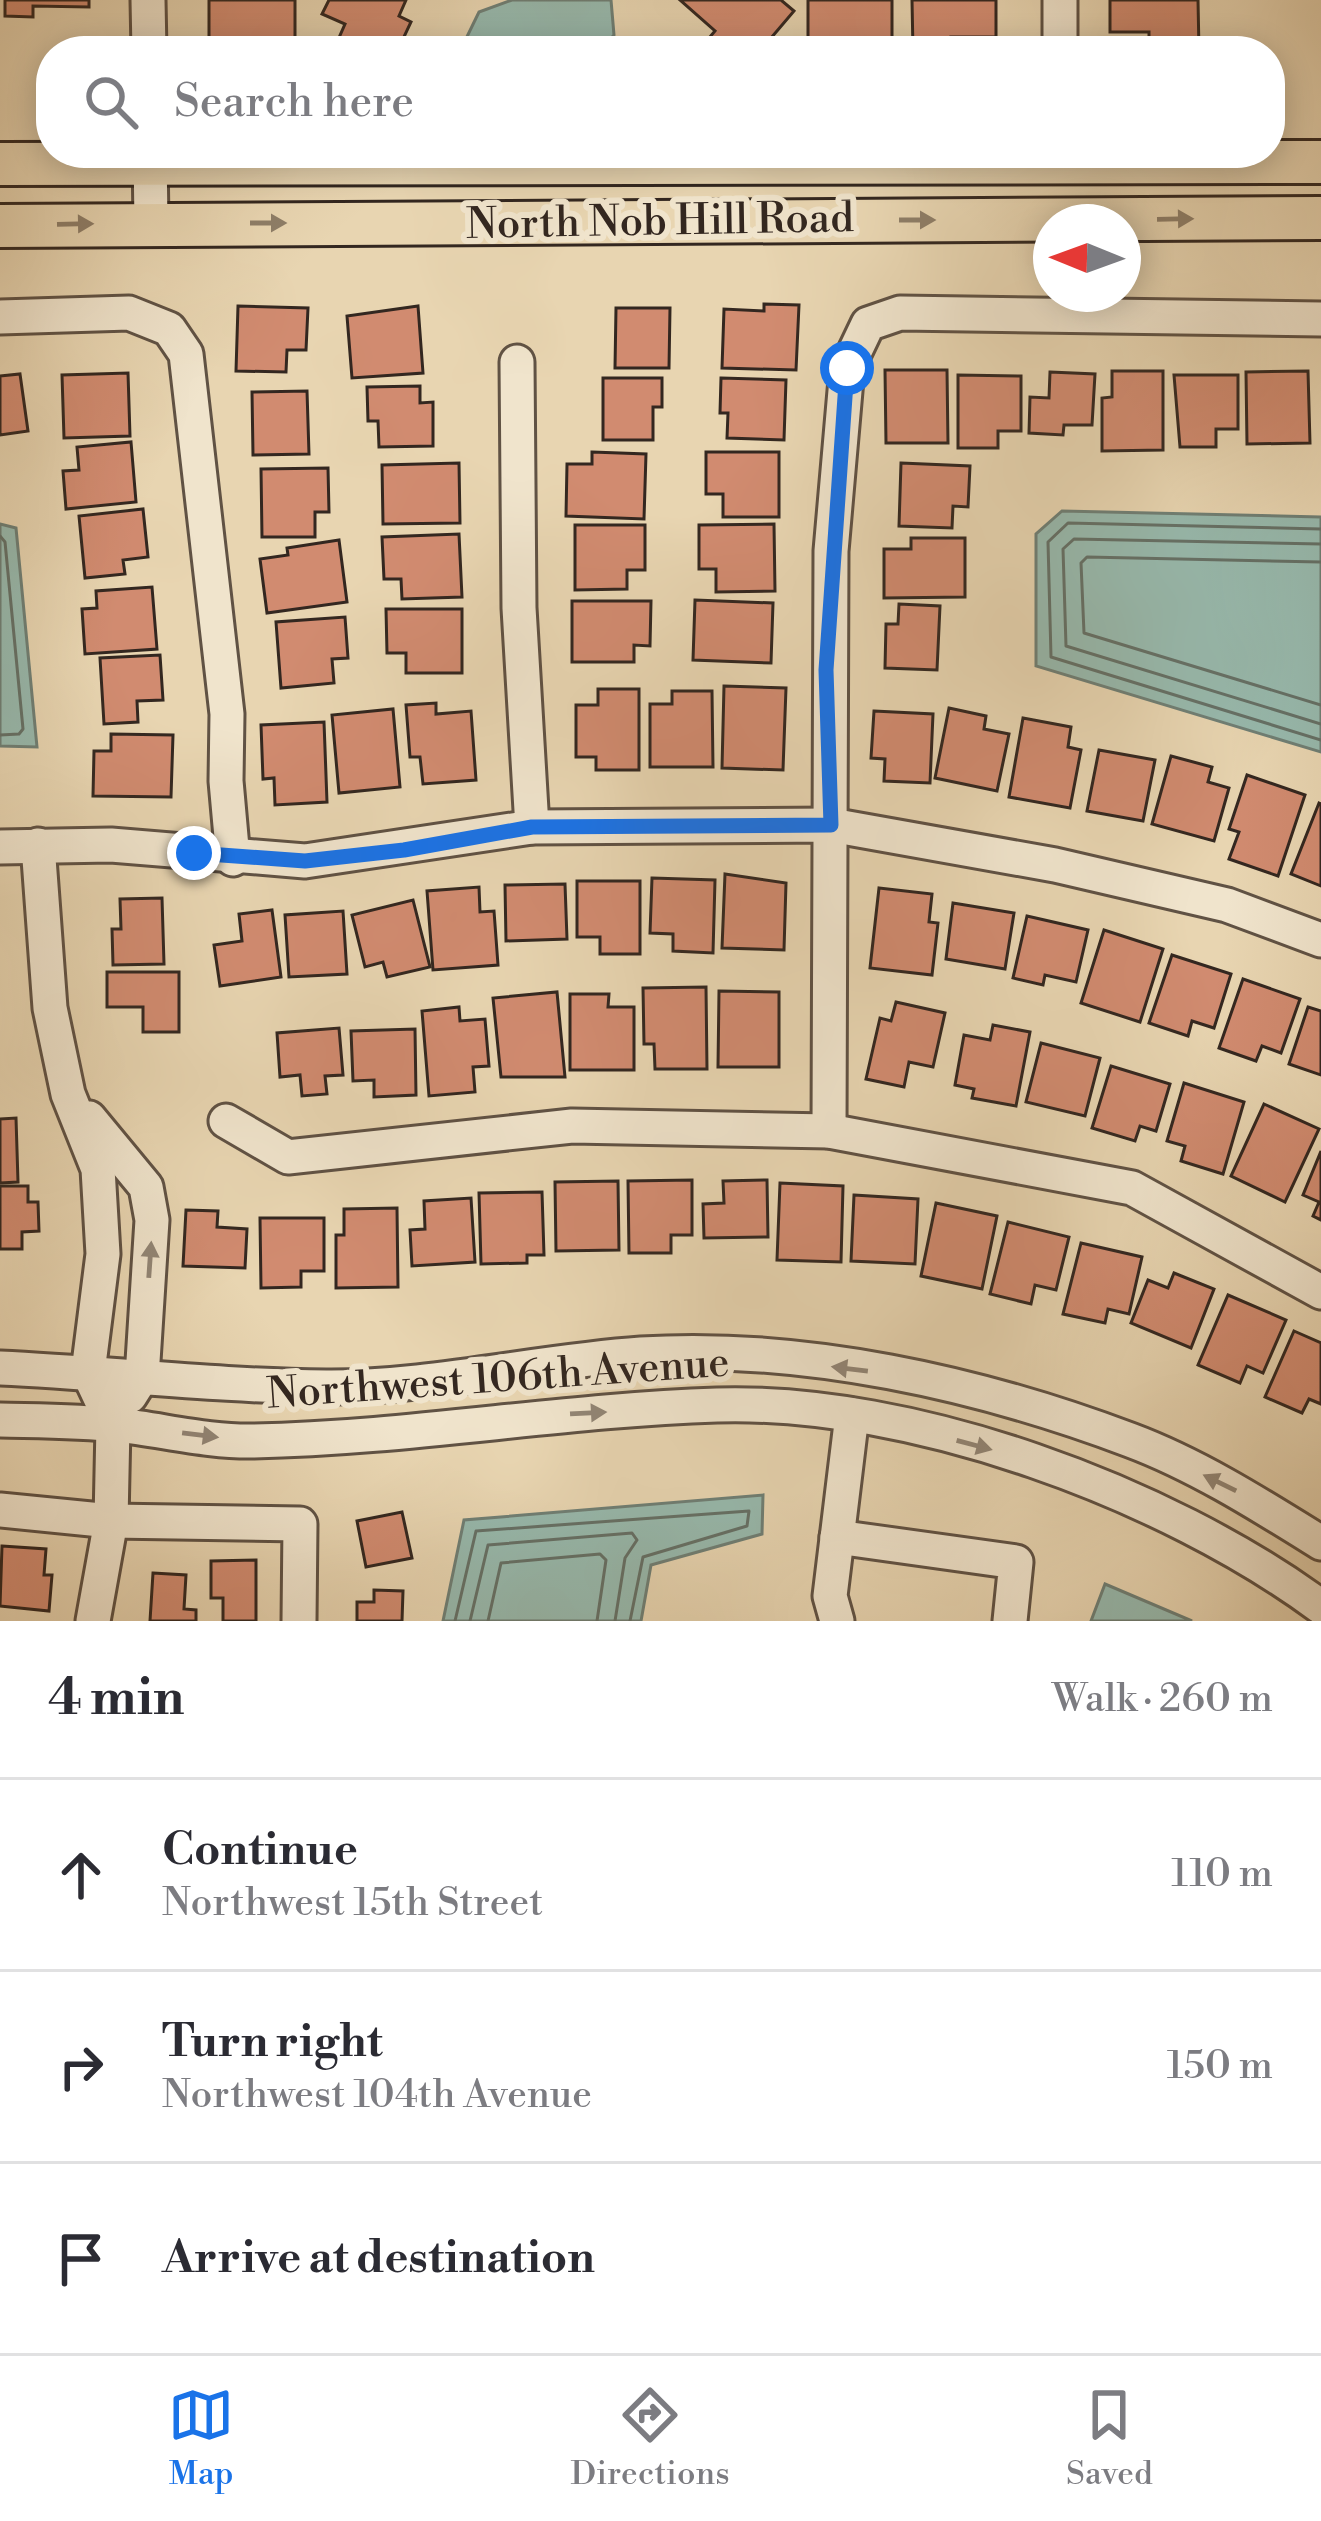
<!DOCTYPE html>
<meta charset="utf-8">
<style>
:root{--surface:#fff;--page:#f2f2f3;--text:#2b2b33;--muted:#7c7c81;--line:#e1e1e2;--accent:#1a73e8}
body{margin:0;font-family:"Libre Bodoni",serif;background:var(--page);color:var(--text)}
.compass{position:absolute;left:1033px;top:204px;width:108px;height:108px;border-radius:50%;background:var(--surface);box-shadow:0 6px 30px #0003;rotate:271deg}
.stop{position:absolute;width:36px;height:36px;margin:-27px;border:9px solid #1a73e8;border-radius:50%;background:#fff}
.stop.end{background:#1a73e8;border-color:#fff;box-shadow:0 3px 12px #0008}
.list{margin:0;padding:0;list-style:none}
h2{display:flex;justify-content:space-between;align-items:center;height:156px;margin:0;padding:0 48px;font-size:51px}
h2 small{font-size:39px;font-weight:400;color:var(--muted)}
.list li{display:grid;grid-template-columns:78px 1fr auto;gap:36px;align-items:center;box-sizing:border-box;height:192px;padding:0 48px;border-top:3px solid var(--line)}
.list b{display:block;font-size:45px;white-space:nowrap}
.list p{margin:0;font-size:39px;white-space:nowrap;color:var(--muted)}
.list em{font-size:39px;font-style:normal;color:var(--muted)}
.icon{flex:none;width:66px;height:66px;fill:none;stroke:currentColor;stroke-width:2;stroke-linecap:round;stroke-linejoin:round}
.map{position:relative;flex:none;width:1321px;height:1621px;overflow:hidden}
.search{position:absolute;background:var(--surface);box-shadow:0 6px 30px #0003;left:36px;right:36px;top:36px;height:132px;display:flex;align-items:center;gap:30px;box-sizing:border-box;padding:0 42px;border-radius:48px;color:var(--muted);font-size:45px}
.sheet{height:732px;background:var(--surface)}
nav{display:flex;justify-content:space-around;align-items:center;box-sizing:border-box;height:168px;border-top:3px solid var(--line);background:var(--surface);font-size:33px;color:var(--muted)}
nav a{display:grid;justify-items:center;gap:6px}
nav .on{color:var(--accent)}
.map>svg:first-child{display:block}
.water{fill:#97b9ad;stroke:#6f7f75;stroke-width:3}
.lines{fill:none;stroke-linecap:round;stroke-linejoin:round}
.shore{stroke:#657066;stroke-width:3}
.building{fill:#d18b70;stroke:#332720;stroke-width:3}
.minor-casing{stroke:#605244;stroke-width:39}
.major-casing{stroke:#332720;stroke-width:48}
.minor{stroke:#f0e4cc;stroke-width:33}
.major{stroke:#e8d5b1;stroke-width:42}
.oneway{fill:#8e7e68}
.oneway2{fill:#928676}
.route{stroke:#1a73e8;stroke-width:15}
.labels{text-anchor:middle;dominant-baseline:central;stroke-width:12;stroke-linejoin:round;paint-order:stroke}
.street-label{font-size:42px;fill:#332720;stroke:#f0e4cc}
</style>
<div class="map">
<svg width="1321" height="1621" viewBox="0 0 1321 1621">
<rect width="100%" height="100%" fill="#e8d5b1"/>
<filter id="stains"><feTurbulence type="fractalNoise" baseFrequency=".00167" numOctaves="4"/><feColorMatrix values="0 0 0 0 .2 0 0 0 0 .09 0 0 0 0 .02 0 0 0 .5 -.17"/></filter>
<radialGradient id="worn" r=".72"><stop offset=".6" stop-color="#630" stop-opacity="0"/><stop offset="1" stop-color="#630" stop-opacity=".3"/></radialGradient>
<g class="water">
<polygon points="512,0 611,0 614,35 599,51 460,51 479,12"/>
<polygon points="1062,511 1321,517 1321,752 1036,666 1036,534"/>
<polygon points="0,524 16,528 37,747 0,746"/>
<polygon points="763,1495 762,1534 651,1565 641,1621 443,1621 464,1520"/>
<polygon points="1105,1584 1192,1621 1091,1621"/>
</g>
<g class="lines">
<g class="shore">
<polyline points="1321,529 1068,523 1048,542 1051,657 1321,740"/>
<polyline points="0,536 5,542 23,729 19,734 0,735"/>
<polyline points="1321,544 1074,539 1063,549 1066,646 1321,724"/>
<polyline points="1321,562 1087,557 1081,563 1084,633 1321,705"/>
<polyline points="455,1621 476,1531 749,1511 747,1526 643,1557 630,1621"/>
<polyline points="470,1621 488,1545 632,1533 637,1540 625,1558 615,1621"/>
<polyline points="488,1621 501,1563 600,1554 606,1560 597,1621"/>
</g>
</g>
<g class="building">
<polygon points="5,0 89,0 89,7 33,6 33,17 5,16"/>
<polygon points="209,0 295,0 295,51 209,49"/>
<polygon points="329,0 406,0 399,16 411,22 402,41 413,46 411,51 363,51 338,40 345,24 322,14"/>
<polygon points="680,0 781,0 794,11 760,51 698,51 715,31"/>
<polygon points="808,0 892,0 892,49 808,51"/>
<polygon points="912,0 996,0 996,37 951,37 952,51 913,51"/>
<polygon points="1110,0 1198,0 1199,51 1149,51 1149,32 1110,32"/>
<polygon points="764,304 799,305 796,370 722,368 724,309 764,311"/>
<polygon points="238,306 308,308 306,350 287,350 286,372 236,371"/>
<polygon points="418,306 423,373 352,378 347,316"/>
<polygon points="616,308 670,308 669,368 615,368"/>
<polygon points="885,370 947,370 948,443 886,443"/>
<polygon points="1112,371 1163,371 1163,450 1102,451 1102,398 1112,397"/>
<polygon points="1308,371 1310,443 1247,444 1246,372"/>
<polygon points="1050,372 1095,374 1092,425 1064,425 1063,435 1029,433 1030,397 1049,398"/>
<polygon points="128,373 130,436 64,438 62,375"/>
<polygon points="20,374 28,431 0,435 0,376"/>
<polygon points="958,375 1021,376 1021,431 998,431 998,448 958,448"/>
<polygon points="1174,375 1238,375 1238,429 1216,429 1216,447 1180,447"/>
<polygon points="603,378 662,378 662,407 653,407 653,440 603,440"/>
<polygon points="721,378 786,380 784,440 727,438 728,413 720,413"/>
<polygon points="420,386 420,403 433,402 433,446 379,447 378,421 368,421 367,387"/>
<polygon points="307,391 309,454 253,455 252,392"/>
<polygon points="131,442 136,502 66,509 63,471 79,470 77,447"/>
<polygon points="592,452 646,454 644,519 566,516 567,464 592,464"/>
<polygon points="706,452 779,452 779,517 723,517 723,494 706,494"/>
<polygon points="459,463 460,523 383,524 382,465"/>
<polygon points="901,463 970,466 968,507 953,506 952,528 899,526"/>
<polygon points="328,468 329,512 315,512 315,537 262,537 261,469"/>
<polygon points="143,509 148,557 123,560 125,574 85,578 79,516"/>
<polygon points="774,524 775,591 716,592 716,569 699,569 699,525"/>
<polygon points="575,525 645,525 645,570 627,570 627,589 575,590"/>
<polygon points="459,534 462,597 402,599 401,579 384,579 382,537"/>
<polygon points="911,538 965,538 965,597 884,598 884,549 911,549"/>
<polygon points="339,540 347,602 267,613 260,559 288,555 287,548"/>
<polygon points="152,587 157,649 85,654 82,609 97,608 96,591"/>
<polygon points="695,600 773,603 771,663 693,660"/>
<polygon points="572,601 651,601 650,646 634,645 634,662 572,662"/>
<polygon points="899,604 940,606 937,670 885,668 886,624 898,624"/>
<polygon points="386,609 462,609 462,673 406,673 406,653 387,653"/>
<polygon points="345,617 348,658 332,659 334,683 281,688 276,622"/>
<polygon points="160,655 163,700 137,701 138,722 104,724 100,658"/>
<polygon points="724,686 786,688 783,770 722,768"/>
<polygon points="598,689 639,689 639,770 596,770 596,757 576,757 576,705 598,705"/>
<polygon points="672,691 712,691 713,767 650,767 650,704 672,704"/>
<polygon points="436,703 436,714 471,711 476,780 423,784 420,757 410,757 406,705"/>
<polygon points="949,708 986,716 984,729 1009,734 997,791 935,778"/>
<polygon points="393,709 400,787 339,793 332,715"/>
<polygon points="874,711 933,714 930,783 884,781 885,759 871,758"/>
<polygon points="1023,718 1071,727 1068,747 1081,750 1070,808 1009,797"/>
<polygon points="324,722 327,802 275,805 274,778 263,779 261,725"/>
<polygon points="111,734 173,735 171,797 93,796 94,751 111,751"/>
<polygon points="1099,750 1155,760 1143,821 1087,811"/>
<polygon points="1171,756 1212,767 1208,782 1229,788 1214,841 1152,824"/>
<polygon points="1247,775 1305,795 1278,876 1229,859 1239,832 1229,829"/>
<polygon points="1319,803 1321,804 1321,886 1291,874"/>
<polygon points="725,874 786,883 784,950 722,948"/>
<polygon points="652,878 715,880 713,953 673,951 673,934 650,933"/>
<polygon points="577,881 640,881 640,954 600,954 600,937 577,937"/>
<polygon points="565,884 567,939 506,941 505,885"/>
<polygon points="479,887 480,912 494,911 498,965 433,970 427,891"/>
<polygon points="879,888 932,894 929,922 938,923 932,975 870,968"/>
<polygon points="162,898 164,964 113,965 112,929 121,929 120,899"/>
<polygon points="413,900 430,967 387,977 383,962 365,967 352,915"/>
<polygon points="953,903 1014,913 1005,969 946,959"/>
<polygon points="272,910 281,977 220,986 214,945 242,941 239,914"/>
<polygon points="343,911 347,974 289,977 285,915"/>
<polygon points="1027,916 1088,930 1076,982 1045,975 1043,985 1013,978"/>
<polygon points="1104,930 1163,949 1140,1022 1081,1003"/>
<polygon points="1172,955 1231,974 1214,1028 1192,1021 1188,1036 1149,1023"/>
<polygon points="107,972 179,972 179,1032 143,1032 143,1007 107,1007"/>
<polygon points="1243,979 1300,999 1281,1053 1262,1046 1256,1061 1219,1048"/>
<polygon points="706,987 707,1069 655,1069 654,1044 644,1044 643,988"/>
<polygon points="719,991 779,992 779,1067 718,1067"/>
<polygon points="557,992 565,1077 501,1077 493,998"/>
<polygon points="570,994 609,994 608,1007 634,1007 634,1070 570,1070"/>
<polygon points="896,1002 945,1013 933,1067 909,1062 904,1087 866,1079 880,1018 891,1021"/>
<polygon points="459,1007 460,1021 485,1019 489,1066 473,1067 475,1092 429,1096 422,1011"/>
<polygon points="1308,1007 1321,1011 1321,1075 1289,1064"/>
<polygon points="993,1025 1030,1032 1016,1106 972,1098 974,1089 955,1085 964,1035 990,1040"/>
<polygon points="339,1028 343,1075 325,1076 327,1094 302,1096 300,1075 280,1077 277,1033"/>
<polygon points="415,1029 416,1095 374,1097 374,1080 353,1081 351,1031"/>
<polygon points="1041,1043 1100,1058 1085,1116 1026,1102"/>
<polygon points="1111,1066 1170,1084 1156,1131 1140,1126 1135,1141 1092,1128"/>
<polygon points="1184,1083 1244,1102 1223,1174 1181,1161 1185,1146 1167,1141"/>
<polygon points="1264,1104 1319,1129 1285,1202 1231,1176"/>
<polygon points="16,1118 18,1182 0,1183 0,1119"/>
<polygon points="1321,1151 1321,1220 1313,1216 1319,1202 1303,1195"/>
<polygon points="692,1180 692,1235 671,1235 671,1253 629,1253 628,1181"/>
<polygon points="767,1180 768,1237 704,1238 703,1204 724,1203 723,1181"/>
<polygon points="618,1181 619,1250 556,1251 555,1182"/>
<polygon points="780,1183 843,1186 841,1262 777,1260"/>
<polygon points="0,1186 28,1186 28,1202 38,1202 39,1231 22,1232 22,1249 0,1249"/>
<polygon points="542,1192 544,1255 527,1255 527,1263 481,1264 479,1193"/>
<polygon points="854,1195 918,1199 915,1264 851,1261"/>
<polygon points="471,1198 475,1262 412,1266 410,1230 425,1229 424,1201"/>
<polygon points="936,1203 997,1216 982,1289 921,1276"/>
<polygon points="397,1208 398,1287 336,1288 336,1235 344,1235 344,1209"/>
<polygon points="186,1210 218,1211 217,1227 247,1229 245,1268 183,1266"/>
<polygon points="260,1218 324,1218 324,1271 301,1271 301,1287 261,1288"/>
<polygon points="1008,1222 1069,1237 1056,1290 1035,1285 1031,1304 990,1294"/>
<polygon points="1081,1243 1142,1257 1129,1314 1108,1309 1105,1323 1063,1314"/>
<polygon points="1174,1273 1214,1289 1191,1348 1131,1323 1148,1280 1168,1288"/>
<polygon points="1228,1295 1286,1320 1263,1373 1247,1366 1240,1383 1198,1365"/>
<polygon points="1294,1331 1321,1343 1321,1404 1309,1399 1302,1413 1265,1397"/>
<polygon points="402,1512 412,1558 366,1567 357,1521"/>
<polygon points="2,1546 46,1549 44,1575 52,1575 49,1611 0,1606"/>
<polygon points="256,1560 256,1621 223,1621 223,1598 211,1598 211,1561"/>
<polygon points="153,1573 186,1575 184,1609 196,1610 196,1621 150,1621"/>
<polygon points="374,1590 403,1591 402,1621 357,1621 357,1602 374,1602"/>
</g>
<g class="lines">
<defs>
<g id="minor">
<polyline points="148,0 149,51"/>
<polyline points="1060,51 1060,0"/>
<polyline points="150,153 151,223"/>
<polyline points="0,317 129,313 169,329 186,354 227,714 226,781 233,859"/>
<polyline points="517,362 519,608 532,827"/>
<polyline points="38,845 50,1008 68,1094 98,1169 103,1254 88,1372 113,1425 111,1521 93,1621"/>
<polyline points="0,847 111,845 305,861 532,827 831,825 1055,865 1227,905 1321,940"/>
<polyline points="89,1118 146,1187 152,1220 142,1377 130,1396"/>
<polyline points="226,1121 288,1157 572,1126 829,1131 1132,1188 1321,1292"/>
<polyline points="829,1131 831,551 847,368 868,324 900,313 1321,319"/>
<path d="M0 1368C108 1373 217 1386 326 1387 429 1388 538 1361 641 1354 803 1344 979 1383 1130 1440 1197 1465 1260 1505 1321 1543"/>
<path d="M0 1420C39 1421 79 1421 118 1425 163 1430 209 1442 254 1441 409 1438 562 1410 717 1405 912 1399 1165 1492 1321 1607"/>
<polyline points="0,1510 111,1521 300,1524 299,1621"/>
<polyline points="837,1537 1016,1562 1010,1621"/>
<polyline points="837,1621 830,1596 852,1415"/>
</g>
<g id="major">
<polyline points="0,164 1321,162"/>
<polyline points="0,226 1321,218"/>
</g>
</defs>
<use href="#minor" class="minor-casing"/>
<use href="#major" class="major-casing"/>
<use href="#minor" class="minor"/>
<use href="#major" class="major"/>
</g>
<defs><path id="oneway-solid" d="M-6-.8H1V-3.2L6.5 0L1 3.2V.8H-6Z" transform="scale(3)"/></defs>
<g class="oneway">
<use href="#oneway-solid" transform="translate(1175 219) rotate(-1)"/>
<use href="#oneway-solid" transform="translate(917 220)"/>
<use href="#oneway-solid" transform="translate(268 223)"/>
<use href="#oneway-solid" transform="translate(75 224) rotate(-1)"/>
</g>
<g class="oneway2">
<use href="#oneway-solid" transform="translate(150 1260) rotate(-86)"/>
<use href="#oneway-solid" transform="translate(850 1369) rotate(-173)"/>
<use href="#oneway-solid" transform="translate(588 1413) rotate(-3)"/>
<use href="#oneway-solid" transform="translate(200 1435) rotate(7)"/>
<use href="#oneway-solid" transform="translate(974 1445) rotate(15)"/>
<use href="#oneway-solid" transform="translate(1220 1483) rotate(-154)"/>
</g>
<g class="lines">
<polyline class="route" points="194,853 305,861 404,850 532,827 831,825 826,670 847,368"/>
</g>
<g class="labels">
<g class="street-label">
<text transform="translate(660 222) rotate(-1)">North Nob Hill Road</text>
<text transform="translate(498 1379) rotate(-4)">Northwest 106th Avenue</text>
</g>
</g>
<rect width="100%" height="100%" filter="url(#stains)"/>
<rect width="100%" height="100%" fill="url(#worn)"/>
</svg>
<svg class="compass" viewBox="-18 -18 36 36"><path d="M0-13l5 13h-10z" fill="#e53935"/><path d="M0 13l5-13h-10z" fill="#7c7c81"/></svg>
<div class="stop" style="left:847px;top:368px"></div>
<div class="stop end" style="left:194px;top:853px"></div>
<div class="search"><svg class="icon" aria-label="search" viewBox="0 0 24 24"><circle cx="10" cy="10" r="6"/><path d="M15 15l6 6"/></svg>Search here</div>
</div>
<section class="sheet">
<h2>4 min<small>Walk · 260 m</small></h2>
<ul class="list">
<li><svg class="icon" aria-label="ahead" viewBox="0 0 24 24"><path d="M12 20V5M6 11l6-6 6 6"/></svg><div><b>Continue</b><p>Northwest 15th Street</p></div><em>110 m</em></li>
<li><svg class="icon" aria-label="right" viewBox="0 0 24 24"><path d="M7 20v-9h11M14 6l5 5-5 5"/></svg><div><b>Turn right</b><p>Northwest 104th Avenue</p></div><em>150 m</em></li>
<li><svg class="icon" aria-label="arrive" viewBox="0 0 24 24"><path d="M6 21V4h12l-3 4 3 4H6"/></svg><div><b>Arrive at destination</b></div></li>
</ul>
</section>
<nav>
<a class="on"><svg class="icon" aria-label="map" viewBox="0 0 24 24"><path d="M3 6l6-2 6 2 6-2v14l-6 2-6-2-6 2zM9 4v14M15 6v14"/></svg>Map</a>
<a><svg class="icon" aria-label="directions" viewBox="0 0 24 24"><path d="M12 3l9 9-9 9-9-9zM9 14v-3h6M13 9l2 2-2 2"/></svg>Directions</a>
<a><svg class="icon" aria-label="saved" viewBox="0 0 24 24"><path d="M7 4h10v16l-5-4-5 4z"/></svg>Saved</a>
</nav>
